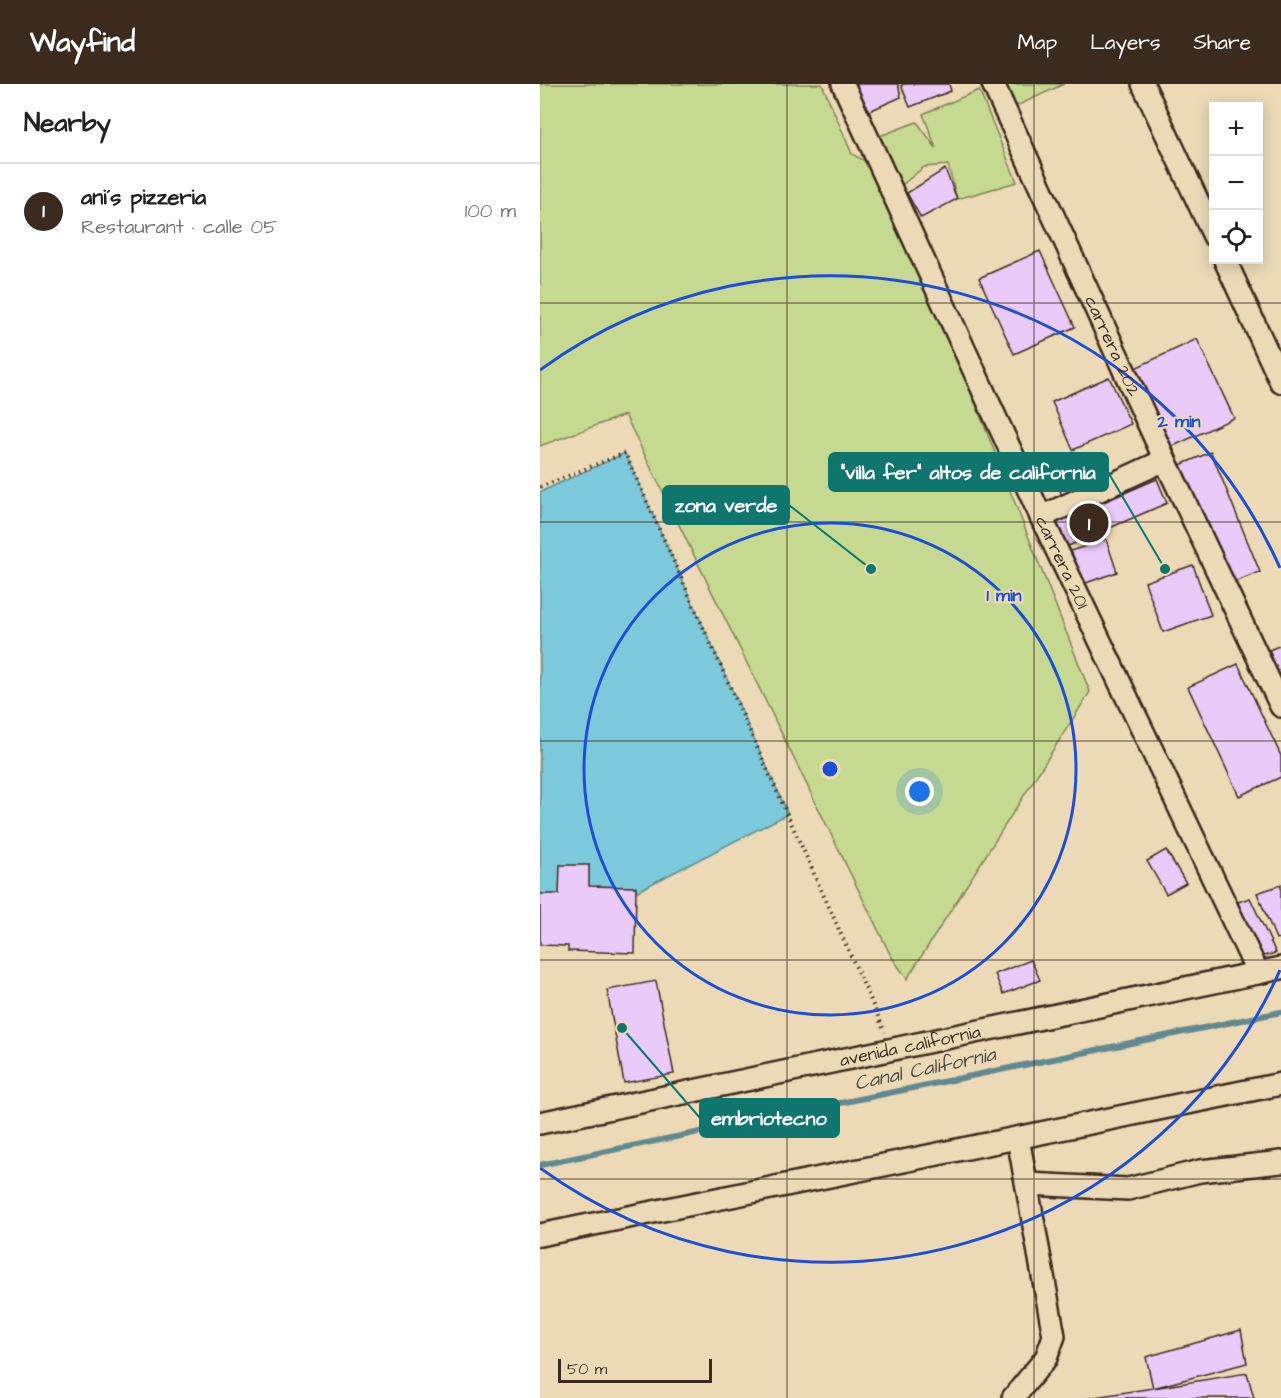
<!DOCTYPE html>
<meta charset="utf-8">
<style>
:root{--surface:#fff;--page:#f2f2f2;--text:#222;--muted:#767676;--line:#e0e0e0;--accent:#3b2a1e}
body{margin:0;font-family:"Architects Daughter",sans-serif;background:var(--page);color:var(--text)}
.controls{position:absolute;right:18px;top:18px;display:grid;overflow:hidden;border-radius:0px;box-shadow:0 3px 15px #0003}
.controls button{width:54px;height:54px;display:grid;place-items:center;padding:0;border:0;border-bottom:2px solid var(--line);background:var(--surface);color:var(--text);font:30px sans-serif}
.scale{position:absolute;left:18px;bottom:15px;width:154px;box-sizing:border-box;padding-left:6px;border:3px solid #3b2a1e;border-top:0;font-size:16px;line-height:21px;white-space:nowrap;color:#3b2a1e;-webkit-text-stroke:4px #ecdab7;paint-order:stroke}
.you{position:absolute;left:380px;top:708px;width:21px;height:21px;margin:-15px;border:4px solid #fff;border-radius:50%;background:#1a73e8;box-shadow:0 0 0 9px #1a73e833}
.badge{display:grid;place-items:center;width:39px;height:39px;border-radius:50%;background:var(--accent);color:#fff;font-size:20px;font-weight:700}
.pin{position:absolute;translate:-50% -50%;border:3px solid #fff;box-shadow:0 2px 6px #0006}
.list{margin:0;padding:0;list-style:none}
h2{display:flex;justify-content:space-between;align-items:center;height:78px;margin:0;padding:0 24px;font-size:26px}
h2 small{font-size:20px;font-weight:400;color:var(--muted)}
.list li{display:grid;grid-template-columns:39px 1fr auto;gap:18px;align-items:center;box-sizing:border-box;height:96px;padding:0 24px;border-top:2px solid var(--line)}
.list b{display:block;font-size:22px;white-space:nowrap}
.list p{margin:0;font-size:20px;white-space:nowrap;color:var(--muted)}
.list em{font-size:20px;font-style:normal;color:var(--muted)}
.icon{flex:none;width:33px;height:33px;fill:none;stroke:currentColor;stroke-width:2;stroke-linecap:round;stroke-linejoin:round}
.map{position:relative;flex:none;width:741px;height:1314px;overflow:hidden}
header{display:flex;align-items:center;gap:36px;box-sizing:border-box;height:84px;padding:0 30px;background:var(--accent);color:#fff}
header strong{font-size:28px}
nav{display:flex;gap:33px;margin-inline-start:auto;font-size:21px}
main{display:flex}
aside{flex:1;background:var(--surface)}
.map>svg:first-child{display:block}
.green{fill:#c5da90;stroke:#808257;stroke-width:1.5}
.water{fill:#7cc9db;stroke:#62898f;stroke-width:1.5}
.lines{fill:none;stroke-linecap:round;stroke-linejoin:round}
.stream{stroke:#62898f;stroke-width:6}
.building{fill:#e9caf8;stroke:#3b2a1e;stroke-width:1.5}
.minor-casing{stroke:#3b2a1e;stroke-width:26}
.path{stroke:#3b2a1e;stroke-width:4;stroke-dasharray:1.5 4.5;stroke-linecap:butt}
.minor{stroke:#ecdab7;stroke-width:21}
.grid{fill:none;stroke:#3b2a1e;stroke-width:1.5;stroke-opacity:0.55}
.ring{fill:none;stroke:#1d4ed8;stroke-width:3}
.labels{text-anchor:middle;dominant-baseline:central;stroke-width:4.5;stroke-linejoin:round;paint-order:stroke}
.street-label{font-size:18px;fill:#3b2a1e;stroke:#ecdab7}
.water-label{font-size:20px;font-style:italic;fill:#484a44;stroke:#ecdab7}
.centre{fill:#1d4ed8;stroke:#ecdab7;stroke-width:3}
.ring-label{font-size:18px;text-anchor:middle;font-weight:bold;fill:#1d4ed8;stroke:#ecdab7;stroke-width:4.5;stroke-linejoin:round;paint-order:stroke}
.leader{fill:none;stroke:#0f766e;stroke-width:2}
.callout-dot{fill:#0f766e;stroke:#ecdab7;stroke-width:2}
.callout{fill:#0f766e;stroke:#0f766e;stroke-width:2}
.callout-label{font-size:20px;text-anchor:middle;font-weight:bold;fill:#fff}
</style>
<header>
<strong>Wayfind</strong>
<nav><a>Map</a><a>Layers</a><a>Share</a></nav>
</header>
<main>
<aside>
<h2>Nearby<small></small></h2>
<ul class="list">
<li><span class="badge">1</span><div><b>ani´s pizzeria</b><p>Restaurant · calle 05</p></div><em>100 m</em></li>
</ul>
</aside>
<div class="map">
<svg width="741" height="1314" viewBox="0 0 741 1314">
<rect width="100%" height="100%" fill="#ecdab7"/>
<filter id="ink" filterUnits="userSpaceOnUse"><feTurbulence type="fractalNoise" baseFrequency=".0167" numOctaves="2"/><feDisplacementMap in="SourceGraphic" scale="12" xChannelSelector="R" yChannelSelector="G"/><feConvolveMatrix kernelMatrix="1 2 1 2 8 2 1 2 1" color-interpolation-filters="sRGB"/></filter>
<g filter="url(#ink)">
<g class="green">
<polygon points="0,0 282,0 312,70 343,87 550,608 367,895 351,872 85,331 0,362"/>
<polygon points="465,0 524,0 470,25 463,5"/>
<polygon points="439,6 477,98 417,115 408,81 384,83 357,105 337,53 377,38 396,64 383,30"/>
</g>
<polygon class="water" points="85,369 248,730 0,857 0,408"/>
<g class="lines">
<polyline class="stream" points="0,1081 741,928"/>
</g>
<g class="building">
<polygon points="311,0 358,0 361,13 325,29"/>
<polygon points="365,0 409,0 411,7 370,23 361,1"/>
<polygon points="405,85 417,115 381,134 367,109"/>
<polygon points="500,167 535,243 474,270 439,194"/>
<polygon points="657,255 694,334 629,364 593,285"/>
<polygon points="569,293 591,340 533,366 512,318"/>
<polygon points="671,368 720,488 689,500 640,381"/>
<polygon points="544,373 557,400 524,415 511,388"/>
<polygon points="617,395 627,419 526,463 515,439"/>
<polygon points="566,455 577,488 543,500 531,467"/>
<polygon points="653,481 671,531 623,548 605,498"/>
<polygon points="741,561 741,595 729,566"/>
<polygon points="698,580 741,672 741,693 699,712 648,603"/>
<polygon points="626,766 646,799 626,810 607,777"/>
<polygon points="20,781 49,781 49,802 96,803 95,869 28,867 28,862 0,861 0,810 19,810"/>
<polygon points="741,801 741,854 736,855 717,809"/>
<polygon points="710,814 736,869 711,875 686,822"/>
<polygon points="491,876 500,896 463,910 455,890"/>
<polygon points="116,897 134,990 84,999 67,906"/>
<polygon points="701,1246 707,1279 613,1304 606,1273"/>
<polygon points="707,1289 714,1314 548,1314 613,1304"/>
</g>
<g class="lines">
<defs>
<g id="minor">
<path id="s1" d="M303 0 501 433 718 889"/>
<path id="s2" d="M453 0 625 376 741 622"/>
<polyline points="603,0 674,152"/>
<polyline points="685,176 741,298"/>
<polyline points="501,433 625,376"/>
<path id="s3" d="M0 1039 741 884"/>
<polyline points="488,1100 588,1105 660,1087 741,1078"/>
<polyline points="0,1151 741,1000"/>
<polyline points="473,1314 506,1274 514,1252 478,1054"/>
</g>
</defs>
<use href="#minor" class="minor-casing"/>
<polyline class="path" points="0,403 85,369 345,948"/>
<use href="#minor" class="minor"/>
</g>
</g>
<path class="grid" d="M247 0V1314M494 0V1314M0 219H741M0 438H741M0 657H741M0 876H741M0 1095H741"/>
<g class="ring">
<circle cx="290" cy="685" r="246"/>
<path d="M740 886A493 493 0 0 1 0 1084M0 286A493 493 0 0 1 740 484"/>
</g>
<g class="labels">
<g class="street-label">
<text stroke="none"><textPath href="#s2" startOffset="288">carrera 202</textPath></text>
<text stroke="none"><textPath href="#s1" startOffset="526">carrera 201</textPath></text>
<text stroke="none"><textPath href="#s3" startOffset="378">avenida california</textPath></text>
</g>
<g class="water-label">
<text transform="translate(385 985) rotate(-12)">Canal California</text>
</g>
</g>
<circle cx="290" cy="685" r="9" class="centre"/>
<g class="ring-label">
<text x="639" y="343">2 min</text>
<text x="464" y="517">1 min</text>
</g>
<path class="leader" d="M625 485L568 388M331 485L249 421M82 944L160 1034"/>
<g class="callout-dot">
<circle cx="625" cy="485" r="6"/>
<circle cx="331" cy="485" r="6"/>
<circle cx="82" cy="944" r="6"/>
</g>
<g class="callout">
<rect x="289" y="369" width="279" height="38" rx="6"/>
<rect x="123" y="402" width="126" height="38" rx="6"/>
<rect x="160" y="1015" width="139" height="38" rx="6"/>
</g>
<g class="callout-label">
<text x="428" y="395">"villa fer" altos de california</text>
<text x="186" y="428">zona verde</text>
<text x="229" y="1041">embriotecno</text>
</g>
</svg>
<div class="controls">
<button>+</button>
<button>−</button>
<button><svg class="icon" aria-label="locate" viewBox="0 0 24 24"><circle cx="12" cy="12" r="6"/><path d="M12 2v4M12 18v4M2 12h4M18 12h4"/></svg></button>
</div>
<div class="scale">50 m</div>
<div class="you"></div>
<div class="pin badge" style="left:549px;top:439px">1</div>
</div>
</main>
